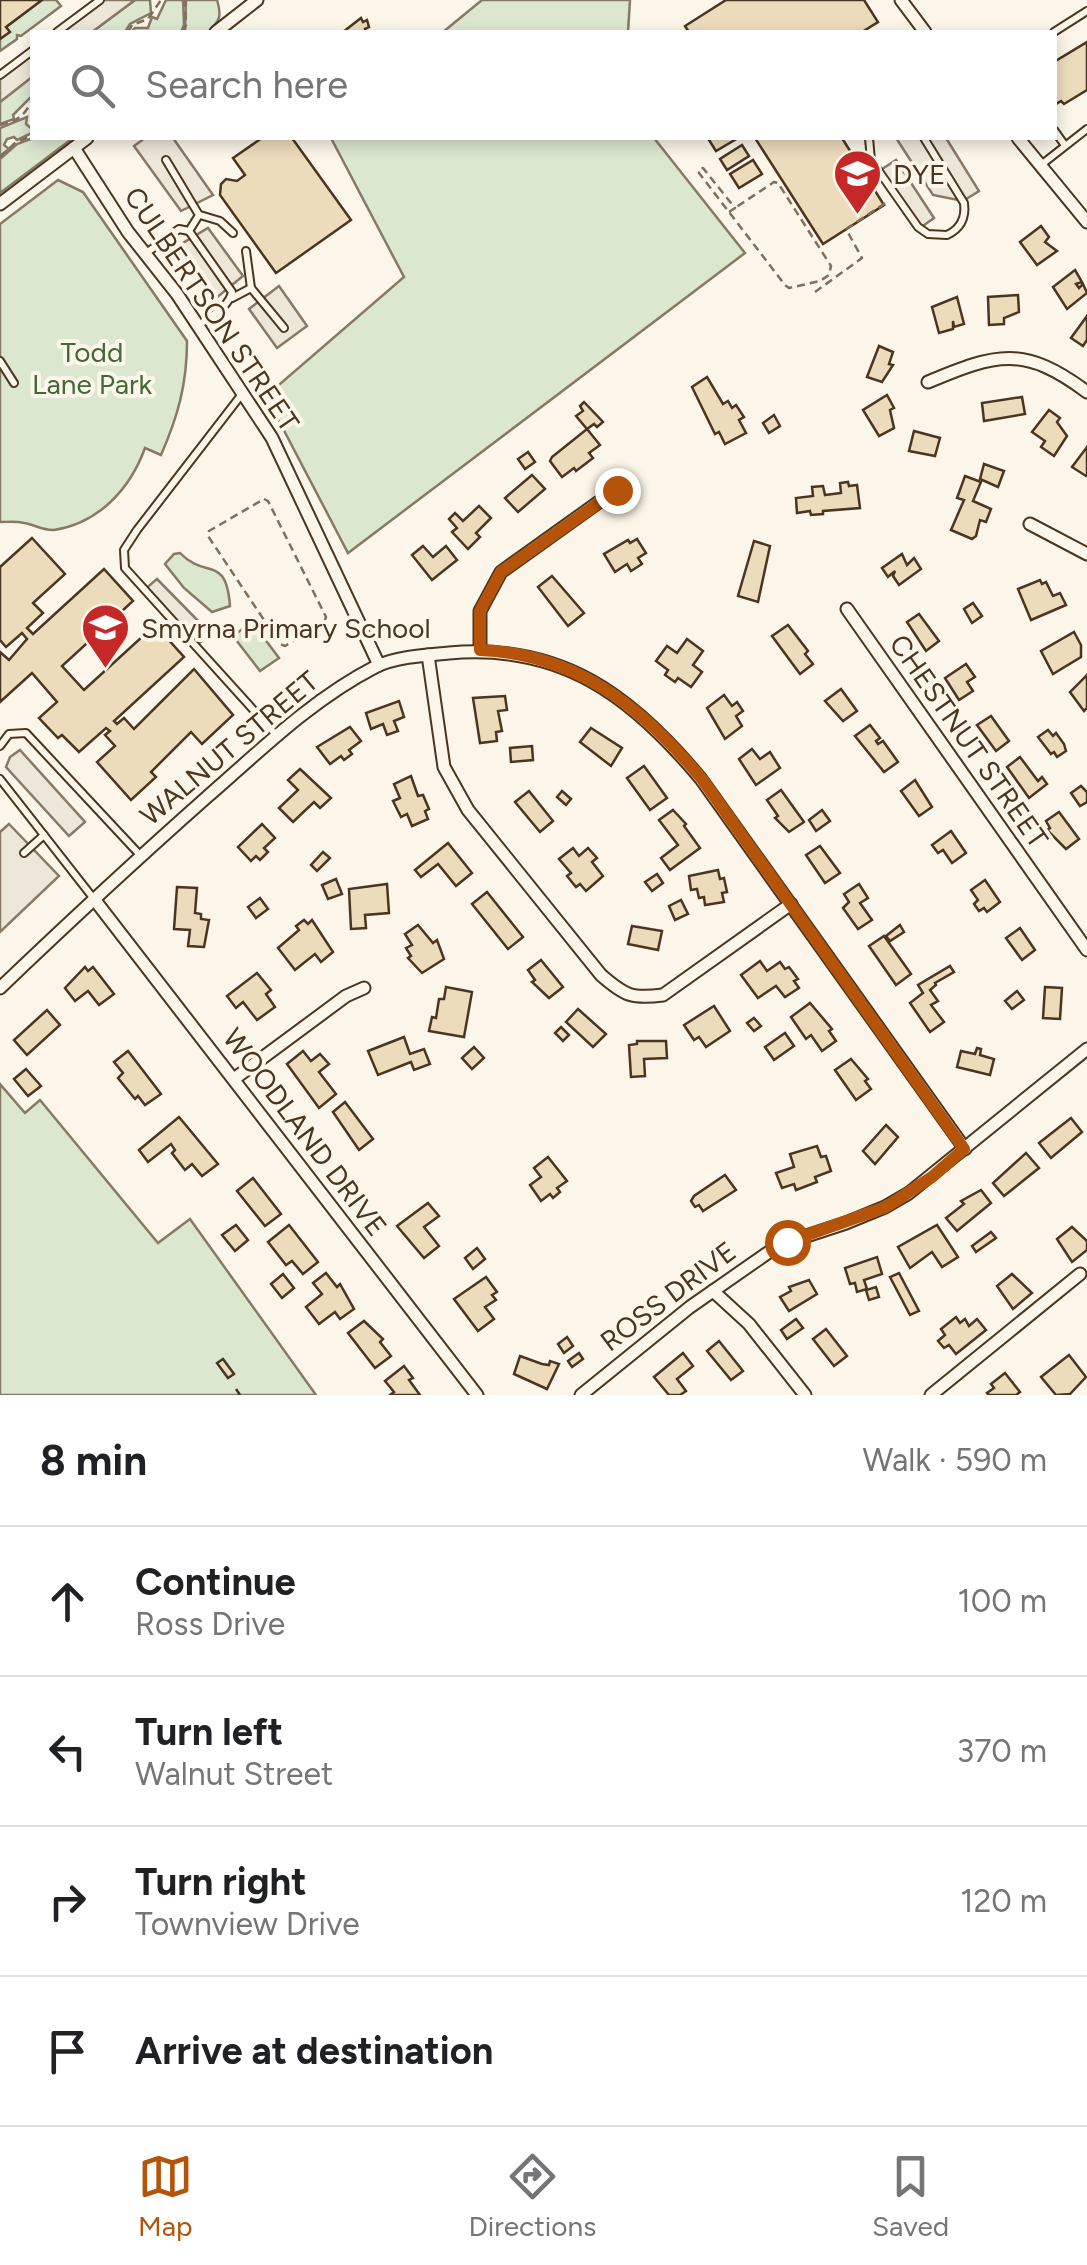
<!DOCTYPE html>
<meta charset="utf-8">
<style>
:root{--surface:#fff;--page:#f2f2f2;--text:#202124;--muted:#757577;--line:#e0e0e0;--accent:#b45309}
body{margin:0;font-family:Figtree,sans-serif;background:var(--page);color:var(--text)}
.stop{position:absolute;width:30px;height:30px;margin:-22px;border:8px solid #b45309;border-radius:50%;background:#fff}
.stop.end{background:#b45309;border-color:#fff;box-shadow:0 2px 10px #0008}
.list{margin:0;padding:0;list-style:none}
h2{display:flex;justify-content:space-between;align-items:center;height:130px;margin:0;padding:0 40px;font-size:42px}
h2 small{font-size:32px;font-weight:400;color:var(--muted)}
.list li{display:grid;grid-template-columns:65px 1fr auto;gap:30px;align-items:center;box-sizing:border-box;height:150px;padding:0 40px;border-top:2px solid var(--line)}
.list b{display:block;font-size:38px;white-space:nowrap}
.list p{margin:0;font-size:32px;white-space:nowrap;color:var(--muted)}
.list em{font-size:32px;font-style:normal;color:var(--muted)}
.icon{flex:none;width:55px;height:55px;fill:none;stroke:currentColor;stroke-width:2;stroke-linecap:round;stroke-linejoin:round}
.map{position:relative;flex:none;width:1087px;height:1395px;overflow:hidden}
.search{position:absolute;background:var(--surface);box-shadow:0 5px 15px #0003;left:30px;right:30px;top:30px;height:110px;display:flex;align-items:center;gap:25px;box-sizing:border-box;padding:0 35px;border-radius:0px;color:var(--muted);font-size:38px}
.sheet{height:730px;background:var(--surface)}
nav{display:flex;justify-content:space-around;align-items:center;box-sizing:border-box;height:140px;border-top:2px solid var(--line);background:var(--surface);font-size:28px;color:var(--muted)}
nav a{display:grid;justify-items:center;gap:5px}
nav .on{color:var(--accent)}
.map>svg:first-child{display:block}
.green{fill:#dce7d0;stroke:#887966;stroke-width:2.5}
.parking{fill:#ede7d9;stroke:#887966;stroke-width:2.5}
.building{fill:#ecdcbc;stroke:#4a3520;stroke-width:2.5}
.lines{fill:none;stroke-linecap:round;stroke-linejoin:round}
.lane-casing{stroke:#4a3520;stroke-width:10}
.street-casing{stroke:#4a3520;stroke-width:15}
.path{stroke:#7f6f5c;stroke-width:2.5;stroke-dasharray:8 5;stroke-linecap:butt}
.lane{stroke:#fbf6e9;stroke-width:6}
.street{stroke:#fbf6e9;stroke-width:11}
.fence{stroke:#4a3520;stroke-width:2.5;stroke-dasharray:12 5;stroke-linecap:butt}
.route{stroke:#b45309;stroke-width:12}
.labels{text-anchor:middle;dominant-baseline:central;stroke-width:8;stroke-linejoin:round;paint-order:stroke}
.poi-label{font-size:28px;fill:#4a3520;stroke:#fbf6e9;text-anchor:start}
.street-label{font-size:28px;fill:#4a3520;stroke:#fbf6e9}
.park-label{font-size:28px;fill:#436837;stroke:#fbf6e9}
</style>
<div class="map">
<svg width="1087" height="1395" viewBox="0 0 1087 1395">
<rect width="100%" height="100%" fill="#fbf6e9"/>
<g class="green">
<polygon points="42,0 56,0 61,6 21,36 17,35 17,39 0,51 0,39 9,32 6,27"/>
<polygon points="135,0 150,0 151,13 130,24 125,32 92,32"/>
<polygon points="166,0 183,0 184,25 181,32 131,32 135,28 148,28 152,17 157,19"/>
<path d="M186 0H217C222 16 220 21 208 32H185Z"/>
<polygon points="482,0 630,0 628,32 443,32"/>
<polygon points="32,77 32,96 13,115 14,119 0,124 0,102"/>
<polygon points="27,117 26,124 32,129 32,133 17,140 14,137 7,139 4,145 9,149 0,156 0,128"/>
<polygon points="33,138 73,138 0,193 0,159 17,144"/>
<polygon points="331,138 654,138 745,253 348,553 266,396 404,277"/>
<path d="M58 180 83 192 187 341C187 384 178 416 161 455L145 448C130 489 99 523 54 530 44 531 33 524 24 523 16 521 8 522 0 522V224Z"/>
<path d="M180 553C206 580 226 554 230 606L212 612 184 588 165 564 174 554Z"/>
<polygon points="252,622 279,658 260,671 233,636"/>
<polygon points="0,1084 25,1113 40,1100 158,1243 190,1219 316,1395 0,1395"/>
</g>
<g class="parking">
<polygon points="101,0 135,0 92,32 57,32"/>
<polygon points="32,51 32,77 0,102 0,75"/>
<polygon points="145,138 173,138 213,195 181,211 134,146"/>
<polygon points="896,138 946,138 979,191 963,201 933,195"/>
<polygon points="896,160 934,218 920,228 879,171"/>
<polygon points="208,228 243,276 215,299 178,246"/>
<polygon points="279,286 307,326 277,348 249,309"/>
<polygon points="157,579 210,633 195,647 144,590"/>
<polygon points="20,750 85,822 69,836 6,767 10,757"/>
<polygon points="9,824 59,876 0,932 0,832"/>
</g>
<g class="building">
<polygon points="0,0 42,0 6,27 10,32 0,39"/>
<polygon points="726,0 864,0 878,22 862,32 689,32 685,26"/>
<polygon points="361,18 363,22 367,20 369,27 365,29 366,32 343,32"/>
<polygon points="1087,42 1087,90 1064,104 1061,101 1056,104 1054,62"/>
<polygon points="262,138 292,138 351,220 276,273 220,195 221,184 226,179 237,181 245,175 233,158"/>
<polygon points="713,138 738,138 716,151 709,140"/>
<polygon points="755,138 842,138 884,205 823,244"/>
<polygon points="742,145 749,156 727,170 720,159"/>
<polygon points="753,160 762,174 739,188 730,174"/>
<polygon points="1041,226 1049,237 1045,242 1057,251 1037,265 1020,242"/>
<polygon points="1075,270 1082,282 1076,284 1079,288 1083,284 1087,293 1067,309 1053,287"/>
<polygon points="1018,295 1019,312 1004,318 1004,324 989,325 988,297"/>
<polygon points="957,297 964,324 954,327 953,321 953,329 939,333 932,307"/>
<polygon points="1087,316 1087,340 1083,346 1071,338"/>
<polygon points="879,346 893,352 889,364 893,365 882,382 867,377"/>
<polygon points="707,377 723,404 728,401 732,408 736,405 744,417 739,420 746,433 725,444 719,432 715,434 692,387"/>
<polygon points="887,395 894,408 890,410 894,428 879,436 863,410"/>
<polygon points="1022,397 1025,414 984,421 982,403"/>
<polygon points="584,402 603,422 597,427 594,424 587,429 576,416 583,411 580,406"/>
<polygon points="1049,410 1060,418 1057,422 1067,436 1054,456 1041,447 1045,441 1032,432"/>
<polygon points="774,415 780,426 769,433 763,423"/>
<polygon points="587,429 600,445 589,453 593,458 576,471 574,468 562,477 550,461 552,457"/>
<polygon points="914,431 940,438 935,456 909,451"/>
<polygon points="1087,447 1087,475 1086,476 1072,467"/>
<polygon points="528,452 535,462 525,469 518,459"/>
<polygon points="984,464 1004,471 998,487 980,479"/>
<polygon points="532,475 545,489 518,512 505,498"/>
<polygon points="965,476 981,482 973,501 991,509 986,522 980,520 976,536 972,539 951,530 964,500 957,498"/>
<polygon points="848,482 849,486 857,485 860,508 823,511 823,514 811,515 810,511 797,513 796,498 813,496 812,487 823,486 825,495 841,493 840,483"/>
<polygon points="479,506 491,518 476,533 480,537 468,549 452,532 457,528 449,519 455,513 463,521"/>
<polygon points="32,538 65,574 33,603 43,613 27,628 33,634 104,569 133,601 62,666 84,690 155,625 184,657 114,721 117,724 124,718 134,729 194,669 233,715 202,744 191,732 151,772 156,777 131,800 97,762 115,746 105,735 110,731 106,728 79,752 62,735 58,738 39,718 57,702 32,673 0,702 0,652 9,660 27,639 22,633 6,647 0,640 0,567"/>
<polygon points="637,539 646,553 638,558 642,564 631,571 627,564 615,572 604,554 628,540 630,543"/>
<polygon points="754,541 770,546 758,602 738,596"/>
<polygon points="423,546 433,557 446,546 457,560 432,580 412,555"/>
<polygon points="902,554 907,565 914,558 921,569 899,585 893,576 895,571 888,577 882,568"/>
<polygon points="552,576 584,613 568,626 538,587"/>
<polygon points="1040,580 1042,584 1046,582 1053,596 1060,593 1066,605 1031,620 1018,589"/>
<polygon points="973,603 982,616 972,623 964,609"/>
<polygon points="919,614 939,641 926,651 907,622"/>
<polygon points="788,625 808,651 805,654 813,664 800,674 772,636"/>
<polygon points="1074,632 1081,645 1081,657 1053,674 1041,651"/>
<polygon points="687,639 703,651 693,665 702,672 691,687 678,678 675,682 665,675 668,670 656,661 667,646 677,653"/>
<polygon points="966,664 975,677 967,682 973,691 959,700 945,678"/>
<polygon points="1087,675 1087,708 1084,711 1070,692"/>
<polygon points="841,689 857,711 843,721 825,701"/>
<polygon points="724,695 732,706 737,702 743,711 736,716 742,726 725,739 707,708"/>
<polygon points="505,696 507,710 498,711 502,731 496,732 497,741 480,743 473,698"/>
<polygon points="399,701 404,717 394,721 398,731 387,735 383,724 371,729 366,713"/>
<polygon points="991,716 1009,741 996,751 977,725"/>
<polygon points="870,725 880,738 876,741 878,744 883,741 898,762 884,772 855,736"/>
<polygon points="350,727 361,741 349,750 352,754 344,760 341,756 330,764 317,747"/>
<polygon points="591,728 622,748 611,766 580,742"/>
<polygon points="1048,730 1053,736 1056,733 1064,744 1066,751 1057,757 1054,752 1051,754 1038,737"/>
<polygon points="532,746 533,760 511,762 510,748"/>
<polygon points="752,749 760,759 770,752 780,768 756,785 739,759"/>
<polygon points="1020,757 1038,781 1042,777 1047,784 1029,798 1007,767"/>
<polygon points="644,766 667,798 650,810 627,778"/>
<polygon points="300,769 331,798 320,808 314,802 293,822 279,808 298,790 288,780"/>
<polygon points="411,776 418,796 423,795 429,809 425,811 428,819 412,826 407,814 401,817 393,801 400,798 394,784"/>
<polygon points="915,780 932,807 919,816 901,791"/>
<polygon points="1081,786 1087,792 1087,802 1080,806 1071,793"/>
<polygon points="781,790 804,822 789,832 775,818 778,816 767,800"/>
<polygon points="529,791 553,821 540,832 515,802"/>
<polygon points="562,791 571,799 566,805 557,797"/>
<polygon points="673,810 686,824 684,826 700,848 670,870 661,858 678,845 659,820"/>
<polygon points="822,810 830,821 816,831 809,820"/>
<polygon points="1059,812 1079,839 1066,849 1047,830 1050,828 1046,821"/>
<polygon points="262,824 275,838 264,848 268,852 260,860 256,856 251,861 238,847"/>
<polygon points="951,831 966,853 952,863 943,850 938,853 932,845"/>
<polygon points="448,843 472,873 456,886 438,864 421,877 415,870"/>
<polygon points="820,846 840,873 825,883 806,855"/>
<polygon points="573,848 579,856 588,848 597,858 592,862 603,876 586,891 580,884 576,887 567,876 571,873 559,859"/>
<polygon points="323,852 330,858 317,871 311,865"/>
<polygon points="718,870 720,879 724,878 727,892 722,893 724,902 705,905 704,897 699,898 697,889 691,890 689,876"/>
<polygon points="657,874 663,883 652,891 645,882"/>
<polygon points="336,879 342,894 328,899 322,885"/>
<polygon points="985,880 1000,902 987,912 984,908 979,911 974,904 978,900 971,890"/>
<polygon points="387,884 389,913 365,915 366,928 351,929 349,889"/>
<polygon points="859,884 868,898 860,903 872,920 858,929 843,908 849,902 844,894"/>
<polygon points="177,887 197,888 195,913 201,914 201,919 209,920 204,947 188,946 190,930 174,929"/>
<polygon points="487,892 523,937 508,949 472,904"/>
<polygon points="260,898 268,909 256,918 248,907"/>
<polygon points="681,900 688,914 675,920 669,906"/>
<polygon points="304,920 308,924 312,920 333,952 321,962 315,954 295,970 278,948 299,930 296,926"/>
<polygon points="418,925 433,943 437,940 444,959 422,973 408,958 411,956 406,948 412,945 405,934"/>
<polygon points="900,925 904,932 890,941 886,936"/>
<polygon points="632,926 662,931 658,950 628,944"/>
<polygon points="1020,928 1035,950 1022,960 1006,938"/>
<polygon points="884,936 911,974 896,985 869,946"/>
<polygon points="541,960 563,987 549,998 532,982 535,980 528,970"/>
<polygon points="760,961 767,971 780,962 785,969 789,967 798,979 794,981 799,988 785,997 776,986 758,998 741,975"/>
<polygon points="950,966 954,972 935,983 936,985 930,990 938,1001 931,1005 944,1022 930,1032 910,1003 923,993 918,985"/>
<polygon points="85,967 88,971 93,967 114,994 99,1005 88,991 75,1001 65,988"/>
<polygon points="257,973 271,990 266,994 275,1007 257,1020 243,1002 236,1008 227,996"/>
<polygon points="446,987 472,992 464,1037 429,1031 432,1017 436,1018 439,999 444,999"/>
<polygon points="1045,987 1062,988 1060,1019 1043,1018"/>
<polygon points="1017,991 1024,1000 1012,1009 1005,1001"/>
<polygon points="810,1003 832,1029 829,1031 836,1041 822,1051 811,1035 806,1039 791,1017"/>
<polygon points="714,1006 730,1031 706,1047 699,1037 694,1040 684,1025"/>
<polygon points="578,1009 606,1034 593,1047 566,1022"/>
<polygon points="47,1010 60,1025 27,1055 14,1040"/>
<polygon points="754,1018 761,1026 754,1031 747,1023"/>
<polygon points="561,1027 569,1035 563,1041 555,1033"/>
<polygon points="785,1033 794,1046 774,1060 765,1047"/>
<polygon points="404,1037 410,1054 424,1049 430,1064 414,1070 411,1062 378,1075 368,1051"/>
<polygon points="637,1041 666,1041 667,1058 644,1059 645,1076 631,1077 629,1045 637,1044"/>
<polygon points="474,1047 484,1058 472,1069 462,1058"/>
<polygon points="977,1048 981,1049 980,1055 994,1059 990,1075 957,1067 961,1051 975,1054"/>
<polygon points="128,1051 161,1094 145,1105 138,1096 135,1099 118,1078 123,1073 114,1062"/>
<polygon points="303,1051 311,1061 320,1054 329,1064 319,1072 336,1094 319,1108 287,1064"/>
<polygon points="851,1059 868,1079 865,1081 871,1089 856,1100 835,1070"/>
<polygon points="26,1069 41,1086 28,1096 14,1079"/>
<polygon points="345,1102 373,1139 359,1150 333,1112"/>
<polygon points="179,1117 218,1164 202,1176 192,1164 185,1170 172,1153 175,1150 171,1144 148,1162 139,1150"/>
<polygon points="1071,1118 1082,1132 1051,1158 1039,1143"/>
<polygon points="886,1125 898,1137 875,1164 863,1151"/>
<polygon points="817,1146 821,1157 826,1156 831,1171 815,1177 817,1182 796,1190 794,1184 782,1188 776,1173 794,1167 790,1154"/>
<polygon points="1026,1153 1039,1168 1004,1196 993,1183"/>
<polygon points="548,1157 567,1181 557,1188 560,1192 553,1198 550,1194 541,1201 530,1185 541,1177 534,1168"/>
<polygon points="725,1175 736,1190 703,1211 699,1205 695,1207 691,1201 694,1196"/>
<polygon points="253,1178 281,1214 265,1226 237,1191"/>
<polygon points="981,1190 991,1203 957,1231 946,1218 964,1204 961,1201"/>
<polygon points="428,1203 439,1216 424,1227 439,1246 424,1258 397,1226"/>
<polygon points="236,1225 248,1240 235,1251 222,1235"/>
<polygon points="289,1225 318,1262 303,1274 292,1261 286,1265 268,1242"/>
<polygon points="937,1225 958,1257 942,1267 932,1252 910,1268 898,1247"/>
<polygon points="1072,1227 1087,1241 1087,1250 1072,1262 1057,1239"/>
<polygon points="991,1232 996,1238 976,1252 972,1246"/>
<polygon points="477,1248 485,1259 473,1269 465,1258"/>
<polygon points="877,1257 882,1274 864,1280 867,1289 857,1292 855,1283 850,1284 845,1268"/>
<polygon points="326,1273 337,1287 340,1284 354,1309 340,1319 335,1312 319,1324 306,1307 322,1294 313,1283"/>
<polygon points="899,1273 919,1311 910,1315 890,1277"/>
<polygon points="283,1274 294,1288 282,1298 271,1284"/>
<polygon points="1012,1274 1032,1293 1013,1309 997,1286"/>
<polygon points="486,1277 497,1292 492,1295 496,1300 485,1307 494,1319 478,1331 454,1299"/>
<polygon points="809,1280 817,1294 789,1311 780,1297 791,1291 789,1287"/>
<polygon points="876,1287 879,1297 869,1300 866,1290"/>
<polygon points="956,1317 960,1323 965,1319 969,1326 977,1319 986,1330 956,1354 949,1345 944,1348 938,1341 945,1335 941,1329"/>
<polygon points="796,1319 803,1328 787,1339 781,1330"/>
<polygon points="364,1321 383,1339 380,1342 391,1356 375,1368 348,1333"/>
<polygon points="826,1329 847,1356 834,1366 813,1339"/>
<polygon points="567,1337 573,1346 564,1353 558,1344"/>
<polygon points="719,1341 743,1371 731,1380 707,1351"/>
<polygon points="579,1353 583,1359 572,1367 568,1361"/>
<polygon points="683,1353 693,1366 677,1379 686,1391 680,1395 669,1395 654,1377"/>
<polygon points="1069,1355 1086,1377 1070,1394 1056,1395 1041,1377"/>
<polygon points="520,1356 542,1364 549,1365 550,1361 559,1364 547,1389 514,1374"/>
<polygon points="223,1359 234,1374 228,1378 217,1363"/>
<polygon points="404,1366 413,1378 409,1380 420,1395 390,1395 394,1392 385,1381"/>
<polygon points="1005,1373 1020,1392 1016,1395 989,1395 987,1393 994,1388 991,1384"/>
</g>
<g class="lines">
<defs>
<g id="lane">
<polyline points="57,32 100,0"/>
<polyline points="1054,32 1087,11"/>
<polyline points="0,75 32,51"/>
<polyline points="1054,130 1064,144"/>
<path d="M869 138 871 160 918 227 928 234 947 235C960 229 966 218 964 203L924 138"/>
<polyline points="166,160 199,215 189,231"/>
<polyline points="1041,165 1087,129"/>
<polyline points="200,215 220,221 233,233"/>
<path d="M189 231 232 292C229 307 211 316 199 325"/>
<polyline points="246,251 251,288"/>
<polyline points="145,254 179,229 189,231"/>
<polyline points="232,298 251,288 284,328"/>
<polyline points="0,361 14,383"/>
<polyline points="242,394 137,530 124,550 125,568 277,736"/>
<polyline points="0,746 9,734 26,733 140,855"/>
<polyline points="0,779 94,899"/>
<polyline points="24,853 44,835"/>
</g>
<g id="street">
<polyline points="901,0 925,32"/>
<polyline points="216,32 257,0"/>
<polyline points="1018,138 1087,222"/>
<polyline points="74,148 128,232 177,294 272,438 379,665"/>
<polyline points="0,204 87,138"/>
<path d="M928 382C997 353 1024 345 1087 392"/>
<polyline points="1030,524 1087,554"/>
<polyline points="847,609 1087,950"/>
<polyline points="480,650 480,611 501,572 617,489"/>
<path d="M428 655 444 767 468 810 601 975C625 996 632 999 663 995L791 904"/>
<polyline points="94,899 477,1395"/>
<path d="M0 988C68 923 137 859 207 797 260 751 311 700 375 667 395 657 426 655 449 653 562 643 632 696 701 779L965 1149"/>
<polyline points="234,1079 346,996 364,988"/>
<polyline points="713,1291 749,1324 805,1395"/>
<polyline points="581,1395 690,1307 779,1245 846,1223 885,1207 909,1193 1087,1049"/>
<polyline points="931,1395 1080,1274"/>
</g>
</defs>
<use href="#lane" class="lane-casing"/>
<use href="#street" class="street-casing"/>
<g class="path">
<polyline points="128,32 132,25 148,19 161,0"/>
<polyline points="183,32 186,25 185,0"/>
<path d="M0 125C17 121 25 116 32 100"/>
<polyline points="0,157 16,142 32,136"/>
<polyline points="729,212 735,208 703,168 699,169 699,173 785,285 789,288 820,281 829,275 831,266 778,183 774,182 735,208"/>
<polyline points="815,292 862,258 846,229 887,202"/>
<polygon points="264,499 268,501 326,617 324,623 285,646 280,644 208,536 209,531"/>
</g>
<use href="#lane" class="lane"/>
<use href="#street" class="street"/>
<polyline class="fence" points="236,1389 240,1395"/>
</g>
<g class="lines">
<path class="route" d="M617 490 501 572 480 611V650C577 654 642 707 702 779L964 1149 932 1177 886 1207 787 1242"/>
</g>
<defs>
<symbol id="school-pin" viewBox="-11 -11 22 30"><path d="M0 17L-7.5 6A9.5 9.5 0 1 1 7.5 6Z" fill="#c62828" stroke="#fbf6e9"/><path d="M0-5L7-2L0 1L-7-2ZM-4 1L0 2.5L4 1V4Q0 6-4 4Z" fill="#fff"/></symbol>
</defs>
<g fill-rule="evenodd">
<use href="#school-pin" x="830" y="146" width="55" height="75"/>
<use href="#school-pin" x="78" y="600" width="55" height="75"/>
</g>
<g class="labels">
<g class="poi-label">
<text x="893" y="174">DYE</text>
<text x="141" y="628">Smyrna Primary School</text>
</g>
<g class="street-label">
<text transform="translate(212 309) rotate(56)">CULBERTSON STREET</text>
<text transform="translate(969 741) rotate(55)">CHESTNUT STREET</text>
<text transform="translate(229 748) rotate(-40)">WALNUT STREET</text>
<text transform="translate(305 1132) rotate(53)">WOODLAND DRIVE</text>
<text transform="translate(668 1296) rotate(-37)">ROSS DRIVE</text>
</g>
<g class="park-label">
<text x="92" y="352">Todd<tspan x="92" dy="32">Lane Park</tspan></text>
</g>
</g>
</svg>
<div class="stop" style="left:787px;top:1242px"></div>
<div class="stop end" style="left:617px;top:490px"></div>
<div class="search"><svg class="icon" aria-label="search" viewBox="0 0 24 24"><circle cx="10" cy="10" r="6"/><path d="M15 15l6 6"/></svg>Search here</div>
</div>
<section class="sheet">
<h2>8 min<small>Walk · 590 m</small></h2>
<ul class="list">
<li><svg class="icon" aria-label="ahead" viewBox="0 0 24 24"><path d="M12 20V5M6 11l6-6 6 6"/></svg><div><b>Continue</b><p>Ross Drive</p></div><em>100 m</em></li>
<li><svg class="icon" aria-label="left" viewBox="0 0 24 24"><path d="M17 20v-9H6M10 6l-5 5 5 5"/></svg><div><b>Turn left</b><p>Walnut Street</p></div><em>370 m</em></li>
<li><svg class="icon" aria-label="right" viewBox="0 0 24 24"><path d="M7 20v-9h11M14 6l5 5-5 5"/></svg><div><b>Turn right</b><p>Townview Drive</p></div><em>120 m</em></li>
<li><svg class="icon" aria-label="arrive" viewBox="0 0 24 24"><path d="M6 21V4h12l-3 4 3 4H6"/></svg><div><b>Arrive at destination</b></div></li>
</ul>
</section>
<nav>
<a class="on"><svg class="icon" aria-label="map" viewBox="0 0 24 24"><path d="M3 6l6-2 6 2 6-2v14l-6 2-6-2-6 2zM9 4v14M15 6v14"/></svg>Map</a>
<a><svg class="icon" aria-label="directions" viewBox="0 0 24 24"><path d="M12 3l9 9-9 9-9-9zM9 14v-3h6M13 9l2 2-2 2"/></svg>Directions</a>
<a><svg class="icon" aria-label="saved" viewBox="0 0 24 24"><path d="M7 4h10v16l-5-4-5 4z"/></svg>Saved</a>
</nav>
